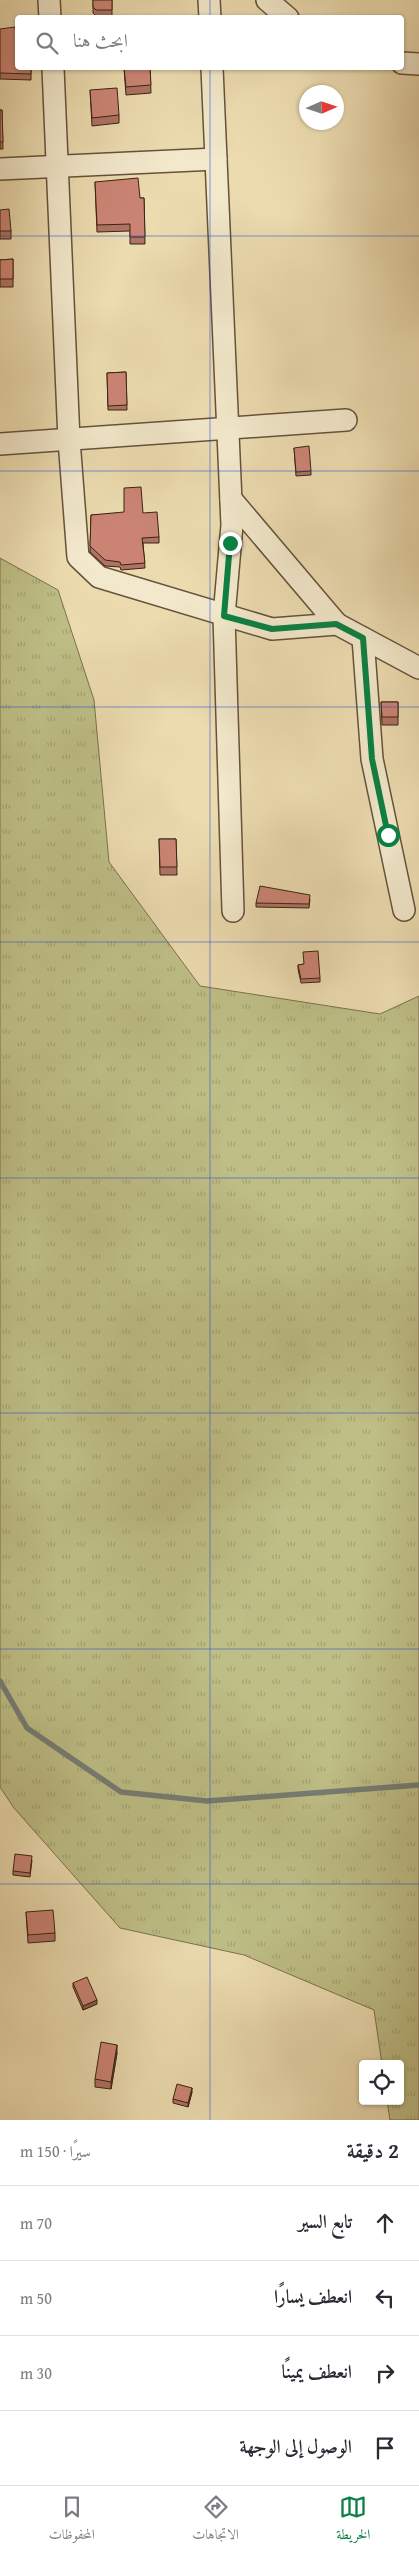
<!DOCTYPE html>
<html lang="ar">
<meta charset="utf-8">
<style>
:root{--surface:#fff;--page:#f7f7f7;--text:#2b2b33;--muted:#7c7c81;--line:#e1e1e2;--accent:#0b8043}
body{margin:0;font-family:"Gentium Book Plus",Amiri,serif;background:var(--page);color:var(--text);direction:rtl}
.controls{position:absolute;right:15px;bottom:15px;display:grid;overflow:hidden;border-radius:5px;box-shadow:0 1px 4px #0004}
.controls button{width:45px;height:45px;display:grid;place-items:center;padding:0;border:0;border-bottom:1px solid var(--line);background:var(--surface);color:var(--text);font:25px sans-serif}
.compass{position:absolute;left:299px;top:85px;width:45px;height:45px;border-radius:50%;background:var(--surface);box-shadow:0 1px 4px #0004;rotate:87deg}
.stop{position:absolute;width:15px;height:15px;margin:-11px;border:4px solid #0b8043;border-radius:50%;background:#fff}
.stop.end{background:#0b8043;border-color:#fff;box-shadow:0 1px 5px #0008}
.list{margin:0;padding:0;list-style:none}
h2{display:flex;justify-content:space-between;align-items:center;height:65px;margin:0;padding:0 20px;font-size:21px}
h2 small{font-size:16px;font-weight:400;color:var(--muted)}
.list li{display:grid;grid-template-columns:32px 1fr auto;gap:15px;align-items:center;box-sizing:border-box;height:75px;padding:0 20px;border-top:1px solid var(--line)}
.list b{display:block;font-size:19px;white-space:nowrap}
.list em{font-size:16px;font-style:normal;color:var(--muted)}
.icon{flex:none;width:28px;height:28px;fill:none;stroke:currentColor;stroke-width:2;stroke-linecap:round;stroke-linejoin:round}
.map{position:relative;flex:none;width:419px;height:2120px;overflow:hidden;direction:ltr}
.search{position:absolute;background:var(--surface);box-shadow:0 1px 4px #0004;left:15px;right:15px;top:15px;height:55px;display:flex;align-items:center;gap:12px;box-sizing:border-box;padding:0 18px;border-radius:5px;color:var(--muted);font-size:19px}
.sheet{height:365px;background:var(--surface)}
nav{display:flex;justify-content:space-around;align-items:center;box-sizing:border-box;height:70px;border-top:1px solid var(--line);background:var(--surface);font-size:14px;color:var(--muted)}
nav a{display:grid;justify-items:center;gap:2px}
nav .on{color:var(--accent)}
.map>svg:first-child{display:block}
.grass{fill:url(#grass-tufts);stroke:#7c714c}
.lines{fill:none;stroke-linecap:round;stroke-linejoin:round}
.stream{stroke:#757d75;stroke-width:5.5}
.street-casing{stroke:#66523a;stroke-width:24}
.street{stroke:#f2e8cb;stroke-width:21}
.wall{fill:#af7264;stroke:#392413}
.shaded-wall{fill:#8e5c51;stroke:#392413}
.building{fill:#cb8474;stroke:#392413}
.route{stroke:#0b8043;stroke-width:6}
.grid{fill:none;stroke:#1d4ed8;stroke-width:1;stroke-opacity:0.55}
</style>
<div class="map">
<svg width="419" height="2120" viewBox="0 0 419 2120">
<defs>
<pattern id="grass-tufts" width="24" height="20" patternUnits="userSpaceOnUse" patternTransform="scale(1.25)"><rect width="24" height="20" fill="#bebe86"/><path d="M3 7l-1-3M5 7V3M7 7l1-3M15 17l-1-3M17 17v-4M19 17l1-3" fill="none" stroke="#a4a373"/></pattern>
</defs>
<rect width="100%" height="100%" fill="#ebdbaf"/>
<filter id="stains"><feTurbulence type="fractalNoise" baseFrequency=".004" numOctaves="4"/><feColorMatrix values="0 0 0 0 .2 0 0 0 0 .09 0 0 0 0 .02 0 0 0 .5 -.17"/></filter>
<radialGradient id="worn" r=".72"><stop offset=".6" stop-color="#630" stop-opacity="0"/><stop offset="1" stop-color="#630" stop-opacity=".3"/></radialGradient>
<polygon class="grass" points="0,558 58,590 94,700 109,862 200,986 380,1014 419,996 419,2120 390,2120 387,2101 400,2101 400,2064 382,2064 374,2010 244,1955 120,1928 14,1808 0,1787"/>
<g class="lines">
<polyline class="stream" points="0,1681 27,1728 121,1792 207,1801 419,1785"/>
<defs>
<g id="street">
<polyline points="49,0 50,18"/>
<polyline points="209,0 210,18"/>
<polyline points="267,0 288,18"/>
<polyline points="402,63 419,64"/>
<polyline points="53,68 69,440 78,557 99,577 272,629 337,624 419,668"/>
<polyline points="212,68 232,525 224,616 233,911"/>
<polyline points="0,169 216,159"/>
<polyline points="0,444 346,420"/>
<polyline points="231,499 337,624"/>
<polyline points="363,638 372,759 404,910"/>
</g>
</defs>
<use href="#street" class="street-casing"/>
<use href="#street" class="street"/>
</g>
<g class="wall">
<polygon points="93,0 112,0 112,16 96,16 93,13"/>
<polygon points="0,29 18,68 31,68 31,80 0,79"/>
<polygon points="124,68 150,68 151,93 126,95"/>
<polygon points="90,90 119,115 119,123 92,126"/>
<polygon points="0,110 2,110 3,149 0,149"/>
<polygon points="95,182 140,198 144,198 145,244 130,244 130,231 97,232"/>
<polygon points="0,210 11,231 11,239 0,239"/>
<polygon points="13,259 13,287 0,287 0,260"/>
<polygon points="126,372 127,410 108,410 107,373"/>
<polygon points="294,448 311,471 311,475 296,476"/>
<polygon points="143,513 159,537 159,543 143,543 145,568 121,570 120,567 105,566 90,552 91,515"/>
<polygon points="381,702 398,702 398,725 382,725"/>
<polygon points="159,839 176,839 177,875 160,875"/>
<polygon points="310,899 309,908 256,907 256,903"/>
<polygon points="304,964 320,978 320,982 301,983 298,969 298,965"/>
<polygon points="32,1860 30,1877 13,1875 13,1871"/>
<polygon points="26,1912 55,1933 55,1941 28,1943"/>
<polygon points="73,1983 97,2004 83,2010 73,1987"/>
<polygon points="117,2053 111,2089 95,2087 95,2079"/>
<polygon points="192,2092 188,2107 173,2103 173,2099"/>
</g>
<g class="shaded-wall">
<polygon points="97,2000 97,2004 83,2010 83,2006"/>
<polygon points="117,2045 117,2053 111,2089 111,2082"/>
<polygon points="192,2088 192,2092 188,2107 188,2103"/>
</g>
<g class="building">
<polygon points="93,0 112,0 112,10 96,10 93,7"/>
<polygon points="15,27 18,51 18,68 31,68 31,74 0,73 0,29"/>
<polygon points="124,68 150,68 151,85 126,87"/>
<polygon points="117,88 119,115 92,118 90,90"/>
<polygon points="0,110 2,110 3,142 0,142"/>
<polygon points="138,178 140,198 144,198 145,237 130,237 130,224 97,225 95,182"/>
<polygon points="9,209 11,231 0,231 0,210"/>
<polygon points="13,259 13,279 0,279 0,260"/>
<polygon points="126,372 127,405 108,406 107,373"/>
<polygon points="309,446 311,471 296,472 294,448"/>
<polygon points="141,487 143,513 157,512 159,537 142,538 145,563 121,565 120,562 105,560 90,546 91,515 124,512 124,488"/>
<polygon points="381,702 398,702 398,717 382,717"/>
<polygon points="159,839 176,839 177,867 160,867"/>
<polygon points="260,886 310,895 309,904 256,903"/>
<polygon points="318,951 320,978 301,979 298,965 304,964 303,952"/>
<polygon points="15,1854 32,1856 30,1873 13,1871"/>
<polygon points="53,1910 55,1933 28,1935 26,1912"/>
<polygon points="87,1977 97,2000 83,2006 73,1983"/>
<polygon points="101,2042 117,2045 111,2082 95,2079"/>
<polygon points="177,2084 192,2088 188,2103 173,2099"/>
</g>
<g class="lines">
<polyline class="route" points="230,543 224,616 272,629 336,624 363,638 372,759 388,835"/>
</g>
<path class="grid" d="M210 0V18M210 68V2120M0 236H419M0 471H419M0 707H419M0 942H419M0 1178H419M0 1413H419M0 1649H419M0 1884H419"/>
<rect width="100%" height="100%" filter="url(#stains)"/>
<rect width="100%" height="100%" fill="url(#worn)"/>
</svg>
<div class="controls">
<button><svg class="icon" aria-label="locate" viewBox="0 0 24 24"><circle cx="12" cy="12" r="6"/><path d="M12 2v4M12 18v4M2 12h4M18 12h4"/></svg></button>
</div>
<svg class="compass" viewBox="-18 -18 36 36"><path d="M0-13l5 13h-10z" fill="#e53935"/><path d="M0 13l5-13h-10z" fill="#7c7c81"/></svg>
<div class="stop" style="left:388px;top:835px"></div>
<div class="stop end" style="left:230px;top:543px"></div>
<div class="search"><svg class="icon" aria-label="search" viewBox="0 0 24 24"><circle cx="10" cy="10" r="6"/><path d="M15 15l6 6"/></svg>ابحث هنا</div>
</div>
<section class="sheet">
<h2>2 دقيقة<small>سيرًا · 150 m</small></h2>
<ul class="list">
<li><svg class="icon" aria-label="ahead" viewBox="0 0 24 24"><path d="M12 20V5M6 11l6-6 6 6"/></svg><div><b>تابع السير</b></div><em>70 m</em></li>
<li><svg class="icon" aria-label="left" viewBox="0 0 24 24"><path d="M17 20v-9H6M10 6l-5 5 5 5"/></svg><div><b>انعطف يسارًا</b></div><em>50 m</em></li>
<li><svg class="icon" aria-label="right" viewBox="0 0 24 24"><path d="M7 20v-9h11M14 6l5 5-5 5"/></svg><div><b>انعطف يمينًا</b></div><em>30 m</em></li>
<li><svg class="icon" aria-label="arrive" viewBox="0 0 24 24"><path d="M6 21V4h12l-3 4 3 4H6"/></svg><div><b>الوصول إلى الوجهة</b></div></li>
</ul>
</section>
<nav>
<a class="on"><svg class="icon" aria-label="map" viewBox="0 0 24 24"><path d="M3 6l6-2 6 2 6-2v14l-6 2-6-2-6 2zM9 4v14M15 6v14"/></svg>الخريطة</a>
<a><svg class="icon" aria-label="directions" viewBox="0 0 24 24"><path d="M12 3l9 9-9 9-9-9zM9 14v-3h6M13 9l2 2-2 2"/></svg>الاتجاهات</a>
<a><svg class="icon" aria-label="saved" viewBox="0 0 24 24"><path d="M7 4h10v16l-5-4-5 4z"/></svg>المحفوظات</a>
</nav>
